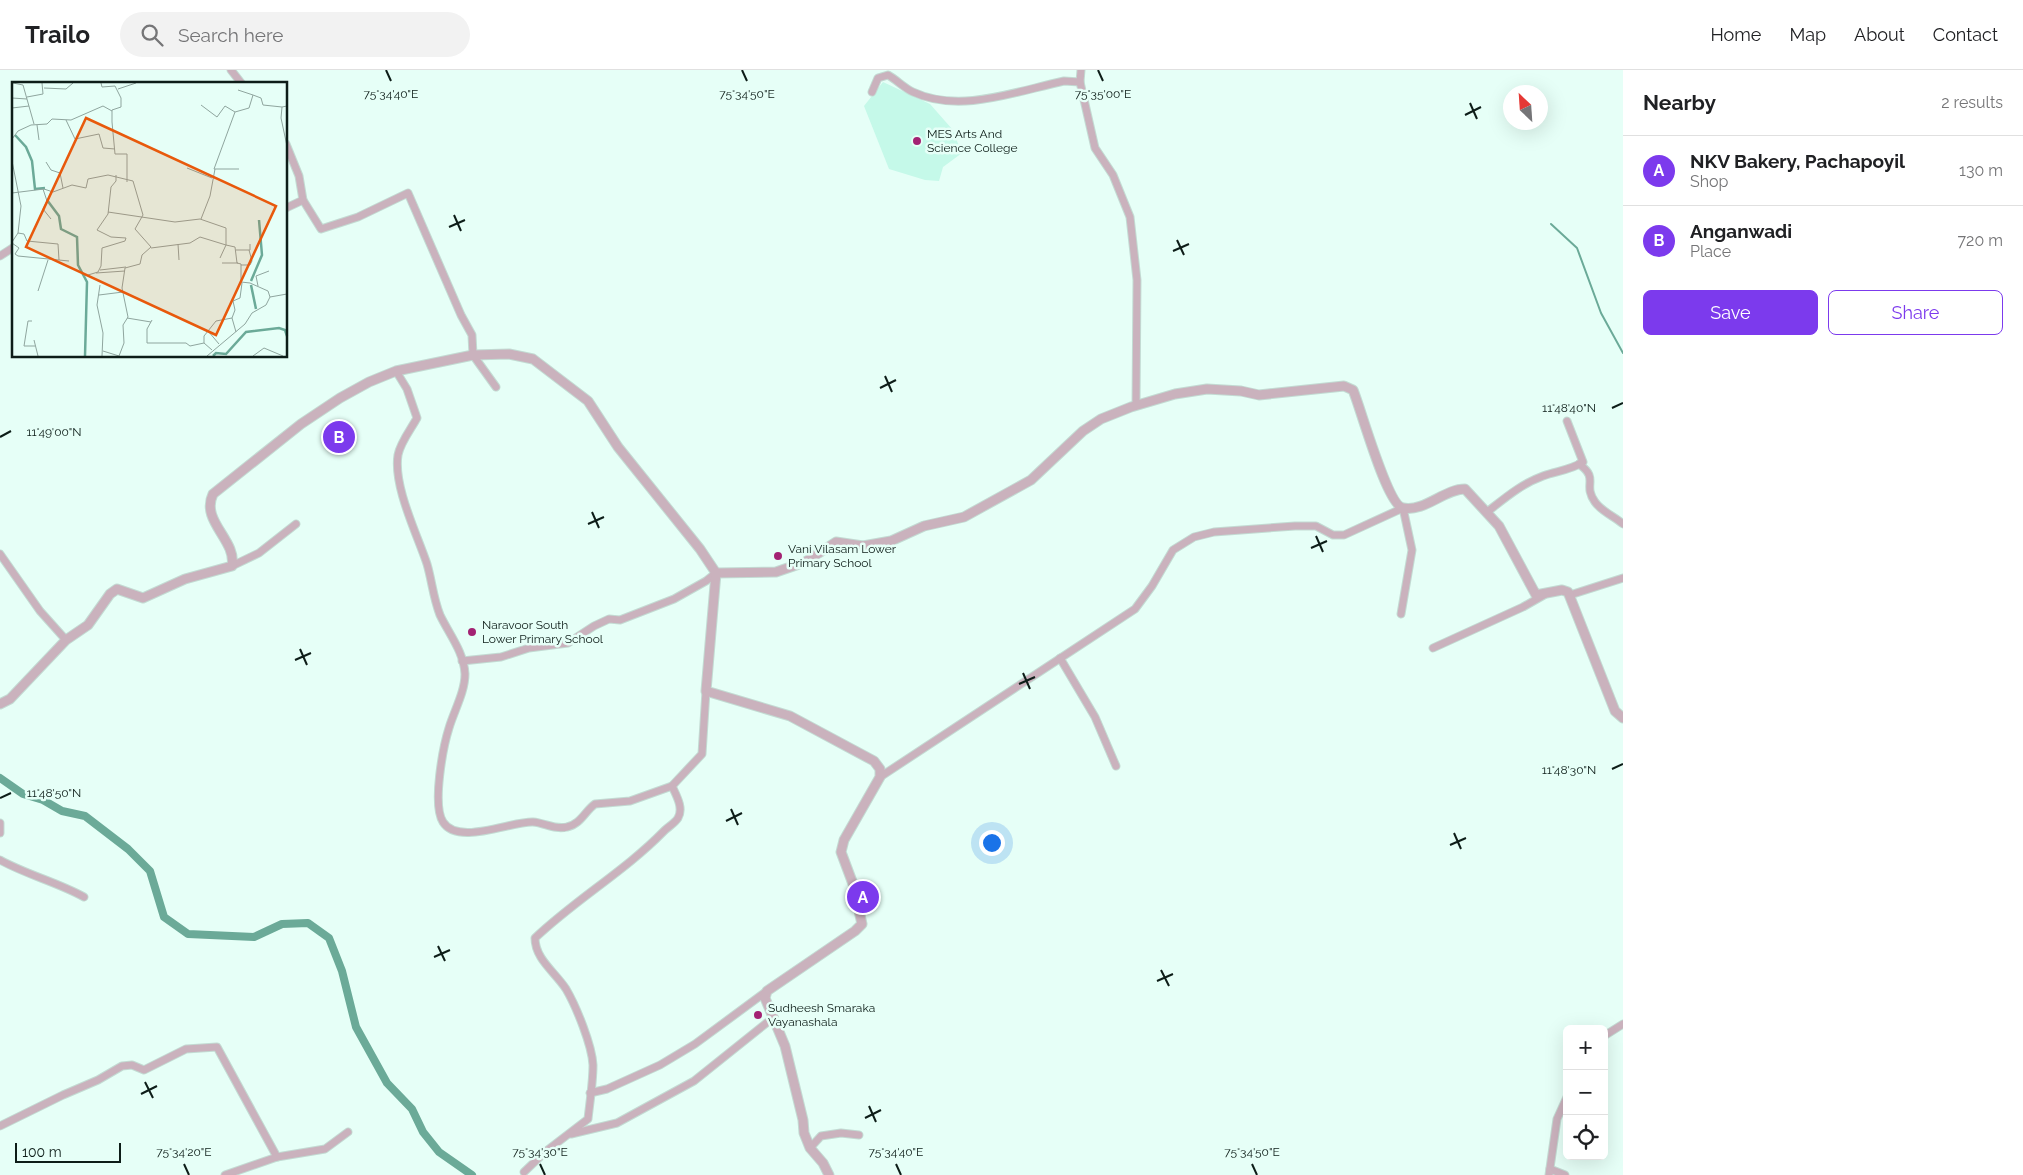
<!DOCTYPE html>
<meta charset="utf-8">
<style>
:root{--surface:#fff;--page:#f2f2f2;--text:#202124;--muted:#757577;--line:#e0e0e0;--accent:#7c3aed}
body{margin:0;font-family:Raleway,sans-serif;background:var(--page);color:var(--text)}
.controls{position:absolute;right:15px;bottom:15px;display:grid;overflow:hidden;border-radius:8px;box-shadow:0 5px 20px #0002}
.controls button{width:45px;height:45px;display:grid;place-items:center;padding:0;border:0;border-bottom:1px solid var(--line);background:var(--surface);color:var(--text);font:25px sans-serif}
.compass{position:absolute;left:1503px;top:15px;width:45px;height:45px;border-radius:50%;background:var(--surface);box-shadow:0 5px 20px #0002;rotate:335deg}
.scale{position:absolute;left:15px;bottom:12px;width:106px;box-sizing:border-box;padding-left:5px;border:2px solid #0d1d18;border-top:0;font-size:14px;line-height:18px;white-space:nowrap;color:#0d1d18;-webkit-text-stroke:4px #e6fff7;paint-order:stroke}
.you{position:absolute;left:991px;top:772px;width:18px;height:18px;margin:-12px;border:4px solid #fff;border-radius:50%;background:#1a73e8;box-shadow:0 0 0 8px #1a73e833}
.badge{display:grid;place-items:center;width:32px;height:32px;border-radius:50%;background:var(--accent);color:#fff;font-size:16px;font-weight:700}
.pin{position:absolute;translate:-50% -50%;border:2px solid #fff;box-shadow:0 1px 5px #0006}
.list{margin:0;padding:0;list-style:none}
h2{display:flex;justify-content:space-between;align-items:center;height:65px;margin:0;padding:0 20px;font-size:21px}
h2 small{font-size:16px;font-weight:400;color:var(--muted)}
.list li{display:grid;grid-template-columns:32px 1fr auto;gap:15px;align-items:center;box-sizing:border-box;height:70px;padding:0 20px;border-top:1px solid var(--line)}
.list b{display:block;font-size:19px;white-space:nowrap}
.list p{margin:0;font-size:16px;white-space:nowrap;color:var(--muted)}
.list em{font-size:16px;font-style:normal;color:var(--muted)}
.actions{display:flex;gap:10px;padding:15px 20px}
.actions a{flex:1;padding:11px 0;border:1px solid var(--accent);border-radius:8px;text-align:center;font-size:18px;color:var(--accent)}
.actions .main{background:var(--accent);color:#fff}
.icon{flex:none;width:28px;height:28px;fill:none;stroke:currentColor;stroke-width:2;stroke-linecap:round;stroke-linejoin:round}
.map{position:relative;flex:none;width:1623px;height:1105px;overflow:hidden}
header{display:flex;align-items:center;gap:30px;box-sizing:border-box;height:70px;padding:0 25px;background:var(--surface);border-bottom:1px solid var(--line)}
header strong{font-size:24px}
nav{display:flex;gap:28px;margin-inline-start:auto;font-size:18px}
.search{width:350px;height:45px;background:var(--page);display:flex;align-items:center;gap:12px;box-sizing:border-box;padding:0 18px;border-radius:28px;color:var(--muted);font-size:19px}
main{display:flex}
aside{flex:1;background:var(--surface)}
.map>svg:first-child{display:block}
.built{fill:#c5f9e9}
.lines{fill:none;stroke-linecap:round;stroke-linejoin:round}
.stream{stroke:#6baa98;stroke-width:2}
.canal{stroke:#6baa98;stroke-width:8}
.minor-casing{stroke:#c3dbd3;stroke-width:9}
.tertiary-casing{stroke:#c3dbd3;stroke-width:11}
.minor{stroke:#cab2bd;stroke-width:7}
.tertiary{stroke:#cab2bd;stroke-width:9}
.ticks{fill:none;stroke:#0d1d18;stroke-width:2}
.poi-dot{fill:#a32273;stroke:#e6fff7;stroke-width:2}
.labels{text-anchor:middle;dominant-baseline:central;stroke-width:5;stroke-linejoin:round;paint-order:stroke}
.poi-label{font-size:12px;fill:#0d1d18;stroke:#e6fff7;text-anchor:start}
.inset-river{fill:none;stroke:#6baa98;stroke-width:2.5}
.inset-road{fill:none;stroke:#8fa59e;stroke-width:1}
.view{fill:#e8590c;fill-opacity:0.15;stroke:#e8590c;stroke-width:2.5}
.inset-edge{fill:none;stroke:#0d1d18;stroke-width:2.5}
.ticks-label{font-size:12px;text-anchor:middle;fill:#0d1d18;stroke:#e6fff7;stroke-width:5;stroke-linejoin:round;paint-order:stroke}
</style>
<header>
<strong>Trailo</strong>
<div class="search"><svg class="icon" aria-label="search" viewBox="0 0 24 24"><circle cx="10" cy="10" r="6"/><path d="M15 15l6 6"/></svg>Search here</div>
<nav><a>Home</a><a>Map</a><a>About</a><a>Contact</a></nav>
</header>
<main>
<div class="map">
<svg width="1623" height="1105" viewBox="0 0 1623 1105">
<rect width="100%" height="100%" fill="#e6fff7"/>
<polygon class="built" points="883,12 930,34 952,59 962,83 943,97 939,111 925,110 889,99 864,36"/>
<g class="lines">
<polyline class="stream" points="1551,154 1577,178 1601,243 1623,283"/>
<polyline class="canal" points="0,708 23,724 43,730 62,741 85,746 128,779 150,801 164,847 188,864 254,867 282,854 308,853 329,868 342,901 356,957 387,1013 412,1039 423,1062 439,1082 472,1105"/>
<defs>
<g id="minor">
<polyline points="231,0 242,14"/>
<polyline points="1081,0 1080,12 1095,78 1113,105 1130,147 1137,210 1136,335"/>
<path d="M872 22 878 8 888 5C897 10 904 18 913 22 960 44 1017 21 1064 11L1080 12"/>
<polyline points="286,74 299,106 303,130 321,159 358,147 408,123 461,245 472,265 473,285 496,317"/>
<polyline points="286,138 303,130"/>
<polyline points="0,186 14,177"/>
<path d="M396 301 407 319 417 348C411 359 400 373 398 385 393 416 417 464 427 494 432 511 433 527 440 545 449 564 464 582 465 604 465 622 454 641 449 658 443 677 432 735 443 752 458 776 511 751 533 752 545 753 555 760 567 757 581 754 585 741 595 734L630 731 672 716C676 725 684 738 678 748 675 753 668 757 664 761 625 801 576 829 535 868 535 889 555 902 566 919 576 936 592 975 593 995 593 1012 590 1031 588 1049L545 1082 524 1102"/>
<path d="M1579 394C1600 409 1582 414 1595 432 1602 442 1614 446 1623 454"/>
<path d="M1487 442C1505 428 1521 414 1543 406 1556 401 1571 400 1583 392L1567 351"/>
<polyline points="0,484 40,541 66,570"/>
<polyline points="232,496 259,483 296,454"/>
<polyline points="1570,525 1623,508"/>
<polyline points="1433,578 1523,537 1544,525"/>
<polyline points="1060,588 1095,647 1116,696"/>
<polyline points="462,591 501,587 529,578 568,573 594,556 609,549 620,550 674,529 706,511 716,503"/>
<polyline points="880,707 1135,539 1152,516 1173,480 1194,467 1214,462 1295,456 1316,456 1333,465 1344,465 1403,438 1412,480 1401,544"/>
<polyline points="672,716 702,684 706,621"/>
<polyline points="0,753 0,763"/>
<path d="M0 790C27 805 57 812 84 827"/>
<polyline points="1604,966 1623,954"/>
<polyline points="590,1023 607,1019 660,995 695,974 767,921"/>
<polyline points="0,1056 63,1025 98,1010 122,996 132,995 144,1000 186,979 217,977 277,1087"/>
<polyline points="571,1064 617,1053 694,1011 774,947"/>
<polyline points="810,1078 821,1066 841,1063 859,1065"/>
<polyline points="1550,1099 1565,1105"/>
<polyline points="225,1105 277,1087 325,1079 348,1062"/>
<polyline points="1549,1105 1557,1049 1567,1027"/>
</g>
<g id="tertiary">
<path d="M716 503 776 502 805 492 836 472 863 476 891 471 924 456 964 447 1031 410 1083 361 1101 349 1131 337 1175 324 1207 319 1241 321 1259 325 1344 316 1353 320C1361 339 1387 435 1403 438 1425 442 1444 419 1465 419L1499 456 1536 525 1562 520 1568 522 1615 641 1623 648"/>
<path d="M0 634 10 629 66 570 88 555 110 524 117 519 143 528 185 509 232 496C237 470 200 451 213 424L301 354 340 328 369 312 396 301 473 285 509 284 533 289 588 331 618 377 700 479 716 503 706 621 790 646 874 691 880 699V707L844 770 841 782 853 814 862 854 855 861 767 921 765 928 785 976 803 1050 804 1063 810 1078 823 1093 829 1105"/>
</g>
</defs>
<use href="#minor" class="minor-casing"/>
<use href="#tertiary" class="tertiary-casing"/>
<use href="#minor" class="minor"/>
<use href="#tertiary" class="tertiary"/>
</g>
<path class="ticks" d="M386 0 391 11M742 0 747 11M1098 0 1103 11M1470 33 1477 49M1465 45 1481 37M454 145 461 161M449 157 465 150M1177 170 1184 185M1173 181 1189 174M885 306 892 322M880 318 896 310M1612 338 1623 333M0 367 11 361M592 442 599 458M588 454 604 447M1316 466 1323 482M1311 478 1327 471M300 579 307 595M295 590 311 583M1023 603 1030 619M1019 614 1035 607M1612 699 1623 694M0 728 11 723M731 739 738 755M726 751 742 743M1454 763 1461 779M1450 775 1466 768M438 876 445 891M434 887 450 880M1161 900 1169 916M1157 911 1173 904M145 1012 153 1028M141 1024 157 1016M869 1036 876 1052M865 1048 881 1040M184 1094 189 1105M540 1094 545 1105M896 1094 901 1105M1252 1094 1257 1105"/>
<g class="poi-dot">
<circle cx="917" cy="71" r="5"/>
<circle cx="778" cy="486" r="5"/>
<circle cx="472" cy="562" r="5"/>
<circle cx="758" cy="945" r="5"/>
</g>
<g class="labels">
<g class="poi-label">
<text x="927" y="64">MES Arts And<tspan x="927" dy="14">Science College</tspan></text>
<text x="788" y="479">Vani Vilasam Lower<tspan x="788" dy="14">Primary School</tspan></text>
<text x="482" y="555">Naravoor South<tspan x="482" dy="14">Lower Primary School</tspan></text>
<text x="768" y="938">Sudheesh Smaraka<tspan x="768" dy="14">Vayanashala</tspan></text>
</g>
</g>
<g transform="translate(12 12)">
<rect width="275" height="275" fill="#e6fff7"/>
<path class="inset-river" d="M3 53 14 65 20 79 23 107 33 106M35 118 47 134 49 147 65 155 66 183 75 200 73 274M239 199 250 173 247 138M239 203 244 227M201 274 204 271 214 272 234 250 267 246 273 248 275 254"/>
<path class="inset-road" d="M1 1 11 3 22 42M89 1 90 5 103 4 109 16V25L100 28V40L103 72H115V100M32 6 54 7 61 1M106 7 124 1M226 8 241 13M15 15 31 12 30 1M0 16 15 17M189 23 205 35 213 24 223 30M275 24 270 25 269 36 275 64M0 26 17 24M54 38 63 57 87 52 91 66 103 67M25 43 27 58M0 57 6 49 19 43 35 42 40 37 59 38 91 24 100 29M0 79 9 124 6 151 0 160M34 80 39 88 48 91 51 106M175 86 200 96M227 87H202L223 30 237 26 241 13 249 16 251 23 270 25M31 107 35 119 31 127 39 137M0 111 32 107 41 110 60 103 74 106 76 97 96 93 121 99 131 133 123 147 139 165 130 173 128 182 113 186 110 206 116 235 111 243 112 261 107 274M96 130 163 140 188 137 214 146V163L223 165 225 181 229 182V200L238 201 256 209 258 215M189 137 198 114 203 87M6 151 12 152 15 159 46 162 47 178M0 161 7 166 3 172 6 174 57 179M166 162 167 178M139 166 178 161 188 155 214 163 208 176M224 168H238V162M210 181H226M229 183H238L240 179 237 168M88 188 114 185M84 191 113 189M76 193 86 190 89 184 90 166 113 159 114 156 99 155 85 148 96 132 99 105 104 99V93M88 203 85 223 91 251 90 274M246 204 244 194 257 189M26 209 36 178M87 213 111 210M115 236 139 240M140 238 135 247V261H174L178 264 192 261M20 239H16L12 264H23M196 249 207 262M224 250 220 236 223 228 221 219 228 216 230 201M22 258 26 274M200 268 192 261V254L204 239 220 236M91 269 107 274M195 274 233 242 240 231 254 223 258 215 275 212M241 274 252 266 271 274"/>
<path class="view" d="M74 36 264 124 204 253 14 165Z"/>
<rect width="275" height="275" class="inset-edge"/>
</g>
<g class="ticks-label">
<text x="391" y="28">75°34'40"E</text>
<text x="747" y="28">75°34'50"E</text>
<text x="1103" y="28">75°35'00"E</text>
<text x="1569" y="342">11°48'40"N</text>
<text x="54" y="366">11°49'00"N</text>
<text x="1569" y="704">11°48'30"N</text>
<text x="54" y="727">11°48'50"N</text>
<text x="184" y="1086">75°34'20"E</text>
<text x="540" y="1086">75°34'30"E</text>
<text x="896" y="1086">75°34'40"E</text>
<text x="1252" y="1086">75°34'50"E</text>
</g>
</svg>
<div class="controls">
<button>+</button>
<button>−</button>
<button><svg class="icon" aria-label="locate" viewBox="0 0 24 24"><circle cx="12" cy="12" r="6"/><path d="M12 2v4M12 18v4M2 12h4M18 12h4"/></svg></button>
</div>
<svg class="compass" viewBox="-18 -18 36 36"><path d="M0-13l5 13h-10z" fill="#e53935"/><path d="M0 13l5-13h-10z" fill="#757577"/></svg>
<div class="scale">100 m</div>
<div class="you"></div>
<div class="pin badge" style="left:863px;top:827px">A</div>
<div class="pin badge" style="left:339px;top:367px">B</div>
</div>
<aside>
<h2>Nearby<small>2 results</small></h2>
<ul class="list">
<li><span class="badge">A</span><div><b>NKV Bakery, Pachapoyil</b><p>Shop</p></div><em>130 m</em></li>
<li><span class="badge">B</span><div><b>Anganwadi</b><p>Place</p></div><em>720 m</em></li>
</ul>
<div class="actions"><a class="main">Save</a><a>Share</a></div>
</aside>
</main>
